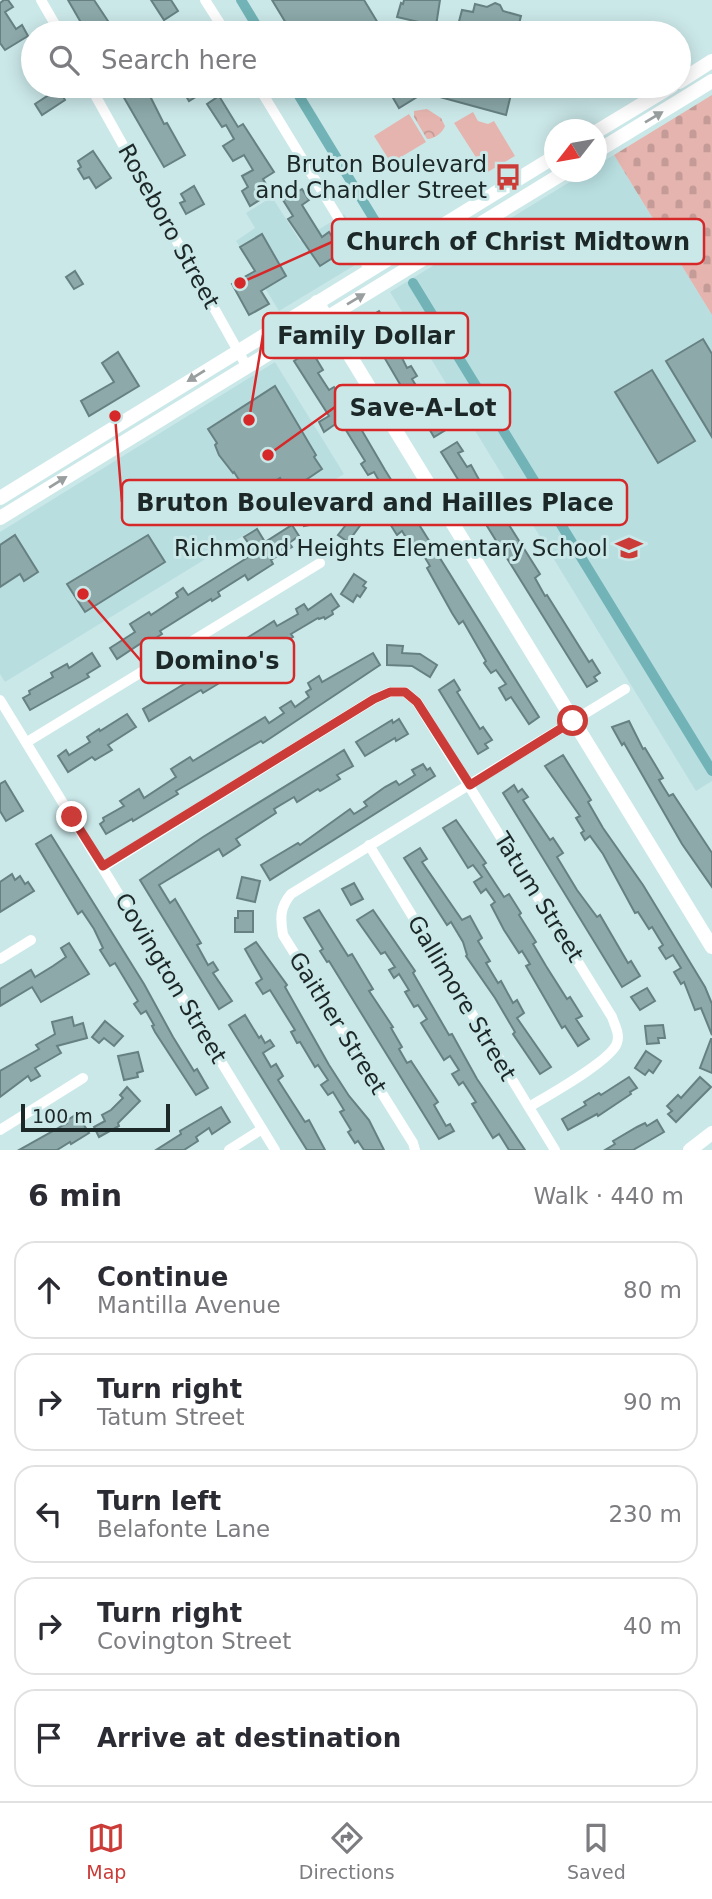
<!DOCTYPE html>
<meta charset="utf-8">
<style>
:root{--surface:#fff;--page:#f2f2f3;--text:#2b2b33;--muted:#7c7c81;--line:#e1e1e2;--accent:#cb3c38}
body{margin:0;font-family:"DejaVu Sans",sans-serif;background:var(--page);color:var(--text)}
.compass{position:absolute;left:544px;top:119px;width:63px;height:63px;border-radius:50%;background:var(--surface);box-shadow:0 4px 18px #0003;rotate:239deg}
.scale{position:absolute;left:21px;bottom:18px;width:149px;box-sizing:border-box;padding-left:7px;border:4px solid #1c2727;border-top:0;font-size:19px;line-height:24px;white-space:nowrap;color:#1c2727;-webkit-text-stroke:5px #cbe8e9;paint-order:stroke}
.stop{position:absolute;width:21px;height:21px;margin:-16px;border:5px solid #cb3c38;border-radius:50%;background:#fff}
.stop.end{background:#cb3c38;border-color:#fff;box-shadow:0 2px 7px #0008}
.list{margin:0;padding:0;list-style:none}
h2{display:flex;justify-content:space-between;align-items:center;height:91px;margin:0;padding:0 28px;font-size:30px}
h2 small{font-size:23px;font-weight:400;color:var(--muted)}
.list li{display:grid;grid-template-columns:46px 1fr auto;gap:21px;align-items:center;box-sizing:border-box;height:98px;margin:0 14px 14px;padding:0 14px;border:2px solid var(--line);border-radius:21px}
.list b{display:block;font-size:26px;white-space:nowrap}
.list p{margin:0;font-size:23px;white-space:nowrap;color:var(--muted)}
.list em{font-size:23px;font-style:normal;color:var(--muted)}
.icon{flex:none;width:38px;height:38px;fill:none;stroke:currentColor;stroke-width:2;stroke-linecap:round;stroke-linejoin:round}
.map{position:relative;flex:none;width:712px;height:1150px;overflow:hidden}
.search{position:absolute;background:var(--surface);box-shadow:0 4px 18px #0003;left:21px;right:21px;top:21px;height:77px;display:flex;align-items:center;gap:18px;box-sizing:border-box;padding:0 24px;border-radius:38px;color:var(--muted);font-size:26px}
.sheet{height:651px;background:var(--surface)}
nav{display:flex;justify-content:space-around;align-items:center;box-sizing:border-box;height:98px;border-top:2px solid var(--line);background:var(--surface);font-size:19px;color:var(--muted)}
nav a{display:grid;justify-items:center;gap:4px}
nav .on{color:var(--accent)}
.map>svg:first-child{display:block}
.built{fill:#b8dee0}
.grass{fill:#e5b4ae}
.cemetery{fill:url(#cemetery-stones)}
.park{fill:url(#park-crowns)}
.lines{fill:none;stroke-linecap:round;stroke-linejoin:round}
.canal{stroke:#71b3b6;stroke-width:10}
.building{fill:#8da9aa;stroke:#678182;stroke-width:2}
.street{stroke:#fff;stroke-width:10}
.secondary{stroke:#fff;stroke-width:14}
.oneway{fill:#999e9e}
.route{stroke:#cb3c38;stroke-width:9}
.labels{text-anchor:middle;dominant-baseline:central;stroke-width:6;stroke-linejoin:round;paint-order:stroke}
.poi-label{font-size:23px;fill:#1c2727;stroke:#cbe8e9;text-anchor:end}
.street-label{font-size:23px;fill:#1c2727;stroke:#cbe8e9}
.leader{fill:none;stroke:#d62828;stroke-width:2.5}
.callout-dot{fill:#d62828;stroke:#cbe8e9;stroke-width:2.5}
.callout{fill:#cbe8e9;stroke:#d62828;stroke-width:2.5}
.callout-label{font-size:24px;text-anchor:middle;font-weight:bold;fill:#1c2727}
</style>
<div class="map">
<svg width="712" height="1150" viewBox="0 0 712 1150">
<defs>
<pattern id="cemetery-stones" width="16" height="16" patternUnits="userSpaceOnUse" patternTransform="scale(1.75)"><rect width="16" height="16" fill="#e5b4ae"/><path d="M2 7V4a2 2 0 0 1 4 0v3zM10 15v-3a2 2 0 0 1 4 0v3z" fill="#c49b96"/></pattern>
<pattern id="park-crowns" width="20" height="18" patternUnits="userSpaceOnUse" patternTransform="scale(1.75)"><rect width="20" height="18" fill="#e5b4ae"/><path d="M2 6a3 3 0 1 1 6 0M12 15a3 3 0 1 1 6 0" fill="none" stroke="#c49b96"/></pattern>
</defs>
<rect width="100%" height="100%" fill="#cbe8e9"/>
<g class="built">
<polygon points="614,155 712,315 712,781 696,791 390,292 586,172 596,172 597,165"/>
<polygon points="272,197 300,241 344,214 370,256 279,311 236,241 255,228 246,213"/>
<polygon points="275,362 344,474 5,682 0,674 0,532"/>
</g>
<g class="grass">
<polygon points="473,112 478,121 488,124 494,121 515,156 486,173 454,123"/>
<polygon points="409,114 426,142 391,163 374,136"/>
</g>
<polygon class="cemetery" points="712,95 712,315 614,155"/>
<path class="park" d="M427 109 441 118 445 126C443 132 435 139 427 139L414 117V111Z"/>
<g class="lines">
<g class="canal">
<polyline points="241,0 261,33"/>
<polyline points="293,86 386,239"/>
<polyline points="413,283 712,771"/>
</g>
</g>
<g class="building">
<polygon points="4,0 8,0 13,7 5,12 16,29 22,25 28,36 5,50 0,43 0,3"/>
<polygon points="68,0 94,0 110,24 108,26 112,33 87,33"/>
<polygon points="151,0 171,0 178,11 164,20"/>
<polygon points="272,0 364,0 384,33 292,33"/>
<polygon points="404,0 440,0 436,26 397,17 401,3 403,4"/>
<polygon points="495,3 500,5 503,11 521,16 519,24 528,26 526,33 456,33 462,10 473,12 475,4 487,7"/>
<polygon points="124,86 145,86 164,124 167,123 185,155 164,167 119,89"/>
<polygon points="180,86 197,86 202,93 189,101"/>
<polygon points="386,86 417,86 422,94 399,108"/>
<polygon points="443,86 513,86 506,115 440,97"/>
<polygon points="58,89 65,100 42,115 35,104"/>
<polygon points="219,96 238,127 243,124 274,172 263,179 271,193 250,206 242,191 248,187 242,176 253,170 244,155 233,161 223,146 234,139 226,125 222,127 207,104"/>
<polygon points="93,151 111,178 96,188 89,177 84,179 78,169 81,167 78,161"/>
<polygon points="194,186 204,204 186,214 180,203 185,201 181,194"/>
<polygon points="302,189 309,200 302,205 322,237 329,232 342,252 320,266 288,219 293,216 283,200"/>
<polygon points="262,234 286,276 261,291 269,304 249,315 232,284 255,271 240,247"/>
<polygon points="75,271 83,284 74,289 66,277"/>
<polygon points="379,311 405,351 400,354 407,368 411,366 417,376 412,379 420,392 424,390 449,428 434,437 420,413 418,415 363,321"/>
<polygon points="703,339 712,354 712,437 666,361"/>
<polygon points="311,350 323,370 318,373 329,390 334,387 347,405 385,470 539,717 529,724 511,697 506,700 499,688 506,684 496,670 491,673 484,663 486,661 463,621 459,624 452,613 427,568 430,566 418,546 413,549 402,531 397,535 385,516 396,509 388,496 382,500 376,490 382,486 374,472 368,475 361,464 365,461 344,427 340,429 337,423 324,432 319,422 329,416 294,361"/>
<polygon points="118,352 139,386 89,416 81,401 114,382 102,363"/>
<polygon points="652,370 695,441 658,463 615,392"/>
<polygon points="275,386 316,455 314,457 322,469 288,492 280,478 250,497 234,472 233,473 219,455 215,445 217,443 208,429"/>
<polygon points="457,442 463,451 458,453 467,467 471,465 499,516 502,514 540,574 535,578 545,596 547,595 589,662 592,660 600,673 594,677 597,681 587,687 441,452"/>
<polygon points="323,513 325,522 304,526 303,516"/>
<polygon points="348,513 362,523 348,542 338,535 345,526 340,522"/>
<polygon points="292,525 299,536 289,543 292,547 271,560 273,564 248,580 245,575 218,592 220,596 212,601 211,599 160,631 162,634 148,643 146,640 117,659 110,648 135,632 130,624 149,612 151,615 178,597 176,593 183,588 188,595 250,556 244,547 249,544 244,537 257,529 265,542"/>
<polygon points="15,535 38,572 24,581 20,574 0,587 0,545"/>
<polygon points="148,535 165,562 85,612 67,584"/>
<polygon points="354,574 366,582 363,586 366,588 360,597 357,595 353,602 341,594"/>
<polygon points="331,594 339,606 332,611 333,614 325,619 324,617 319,619 318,618 291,634 293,637 275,648 273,645 240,665 243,669 226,679 203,693 201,690 149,721 143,709 222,661 219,656 230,649 233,654 251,643 247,638 263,628 274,621 277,626 298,614 296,609 304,604 308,610"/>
<polygon points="387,645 403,646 402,653 420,654 437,665 430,677 412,666 387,665"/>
<polygon points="92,653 100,666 87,674 89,677 30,710 23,698 30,694 29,691 53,677 51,673 67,664 69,668"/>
<polygon points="373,653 380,665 263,743 261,741 176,791 178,794 133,821 132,819 106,834 100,824 104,821 103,818 124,806 120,801 139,789 144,798 176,777 171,769 190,757 193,761 265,717 269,723 284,713 280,708 291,701 295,707 309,697 306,692 311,689 308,683 319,676 322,682"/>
<polygon points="454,680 460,690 457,692 480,729 483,727 492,740 485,744 488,748 478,754 439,690"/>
<polygon points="127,714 136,727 108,745 112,750 95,760 92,757 68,772 58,756 66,750 69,755 90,742 87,737 99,729 100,731"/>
<polygon points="399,719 408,734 396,741 395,738 365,756 356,742 392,720 393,723"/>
<polygon points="629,721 643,749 645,748 663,778 659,780 669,796 673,794 712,853 712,887 682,844 624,743 622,745 612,727"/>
<polygon points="344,750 353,766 337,775 340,779 320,791 318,789 297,802 294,797 274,809 276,813 236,839 240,845 223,856 219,849 159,885 170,903 175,899 201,943 197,945 208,965 213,962 218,970 213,973 232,1001 219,1009 140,880 203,837"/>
<polygon points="563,755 591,800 588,802 603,828 643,885 705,987 712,1004 712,1035 701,1008 695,1010 684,982 681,984 674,972 681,968 673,955 666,959 659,948 663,945 652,927 649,929 638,912 635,913 603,854 590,836 585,840 581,833 584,831 576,818 580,816 545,766"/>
<polygon points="423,764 427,770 430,768 435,776 270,880 261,865 298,843 300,845 350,809 354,814 367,806 364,802 385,787 396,781 399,785 415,775 412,770"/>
<polygon points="5,781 23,811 6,821 0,811 0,784"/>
<polygon points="514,785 518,792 522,789 528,797 523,800 550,840 553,838 563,853 557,857 577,890 597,917 600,915 628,963 631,961 640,976 622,987 503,793"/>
<polygon points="456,820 486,863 483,865 504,897 509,894 521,913 519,915 536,942 533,944 546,966 567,999 570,997 582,1016 576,1019 589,1039 578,1046 565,1026 562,1028 526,966 530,964 522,951 519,953 504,930 491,905 495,902 486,889 481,893 474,882 482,877 473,865 468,868 443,828"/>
<polygon points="51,835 144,984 173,1037 194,1071 197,1069 208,1088 196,1095 155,1032 152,1026 154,1025 146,1011 141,1014 134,1004 138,1001 115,963 110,966 100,950 103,948 94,929 82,911 78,914 36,844"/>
<polygon points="420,848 427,859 422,862 462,920 470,916 482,938 478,941 490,961 486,963 498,983 501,981 513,1003 517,1000 524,1013 517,1018 551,1067 540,1074 513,1034 515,1032 495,998 466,956 467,955 463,942 451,922 447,925 404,858"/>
<polygon points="12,874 15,880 20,876 25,884 28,882 34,891 0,912 0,882"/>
<polygon points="242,877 260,881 255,902 237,898"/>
<polygon points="354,883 363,899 351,905 342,889"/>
<polygon points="319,910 348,956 352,954 373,989 369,991 393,1027 391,1028 402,1047 399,1049 407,1063 411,1061 438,1102 434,1105 446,1126 450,1124 454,1131 439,1139 329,961 327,962 320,951 323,949 304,918"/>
<polygon points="373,910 415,971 413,973 449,1035 452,1034 477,1079 525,1150 509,1150 499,1134 493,1138 472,1104 476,1102 463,1082 459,1085 452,1074 459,1070 450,1056 444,1060 421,1023 427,1019 418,1005 414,1007 405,992 409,990 399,974 394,978 389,970 395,967 385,952 381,954 357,920"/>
<polygon points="238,911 253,911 253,932 235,932 235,918 238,918"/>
<polygon points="256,942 287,985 285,987 329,1065 349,1096 369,1120 384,1150 364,1150 358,1141 355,1143 348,1132 351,1130 340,1112 344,1110 333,1092 328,1095 321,1085 328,1080 318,1065 315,1067 300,1042 297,1043 291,1032 295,1030 270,990 263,994 256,983 262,979 245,949"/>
<polygon points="69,943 89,974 41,1002 32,987 0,1006 0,989 31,970 35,977 53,966 66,957 61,948"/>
<polygon points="647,988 655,1001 640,1010 631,997"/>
<polygon points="245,1015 259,1038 261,1036 265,1043 270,1040 274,1046 263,1053 271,1067 276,1064 283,1076 278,1080 305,1122 309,1120 325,1150 307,1150 229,1025"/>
<polygon points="72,1017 74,1026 83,1023 87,1038 57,1046 61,1053 35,1068 40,1076 31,1081 28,1076 0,1097 0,1071 39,1049 36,1045 55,1034 52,1022"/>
<polygon points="105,1021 123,1036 114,1046 104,1038 99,1043 92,1037"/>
<polygon points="663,1025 665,1038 658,1038 659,1043 647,1044 645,1026"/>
<polygon points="711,1039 712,1039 712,1073 700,1068"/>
<polygon points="646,1051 661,1061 653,1073 649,1070 645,1075 635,1068"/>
<polygon points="138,1052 143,1071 137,1073 138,1077 124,1080 118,1056"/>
<polygon points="629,1077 637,1088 630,1092 631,1094 598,1116 597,1114 568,1130 562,1119 586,1105 584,1102 599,1093 601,1095"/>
<polygon points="700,1077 711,1087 676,1122 668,1114 672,1111 667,1106 678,1095 681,1098"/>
<polygon points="127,1087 140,1101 118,1123 119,1126 99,1137 94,1127 105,1121 102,1115 111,1110 123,1098 120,1095"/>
<polygon points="221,1107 230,1122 212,1134 209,1128 196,1137 198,1141 184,1150 156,1150 181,1134 180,1131"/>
<polygon points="77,1114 89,1133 71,1144 70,1142 57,1150 19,1150 67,1123 66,1121"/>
<polygon points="657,1120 664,1132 633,1150 605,1150 615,1144 613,1141 637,1127 645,1123 647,1126"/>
</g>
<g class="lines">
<g class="street">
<polyline points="41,0 60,33"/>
<polyline points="205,0 226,33"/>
<polyline points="90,86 247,367"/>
<polyline points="258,86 370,270"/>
<polyline points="0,700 275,1150"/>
<polyline points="27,742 320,563"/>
<polyline points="369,845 555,1150"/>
<path d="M103 867 374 699 390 692H405L417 702 612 1017C615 1026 620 1034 617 1043 611 1061 547 1096 529 1107"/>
<polyline points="0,959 31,940"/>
<polyline points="0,1130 83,1078"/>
<polyline points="229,1150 262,1129"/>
<path d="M415 1150 413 1143 283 935C280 918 280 907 291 894L625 689"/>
</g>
<g class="secondary">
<polyline points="679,82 712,61"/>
<polyline points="596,132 672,86"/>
<polyline points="596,152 712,81"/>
<polyline points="317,302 712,947"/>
<polyline points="0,498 554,157"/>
<polyline points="0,518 565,172"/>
<polyline points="690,1150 712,1133"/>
</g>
</g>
<defs><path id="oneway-solid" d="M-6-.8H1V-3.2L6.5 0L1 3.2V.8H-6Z" transform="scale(1.75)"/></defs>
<g class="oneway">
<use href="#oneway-solid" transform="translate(654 117) rotate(-31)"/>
<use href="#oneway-solid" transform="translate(356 299) rotate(-31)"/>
<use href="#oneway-solid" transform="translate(196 376) rotate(148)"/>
<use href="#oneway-solid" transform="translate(58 482) rotate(-32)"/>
</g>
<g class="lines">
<polyline class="route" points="72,817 103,866 374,699 390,692 405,692 417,702 470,785 573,721"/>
</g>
<defs>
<symbol id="bus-bare" viewBox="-9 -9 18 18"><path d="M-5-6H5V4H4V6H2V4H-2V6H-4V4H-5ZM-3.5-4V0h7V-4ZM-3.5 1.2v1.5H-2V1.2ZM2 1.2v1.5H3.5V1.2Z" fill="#cb3c38" stroke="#cbe8e9" stroke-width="2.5" paint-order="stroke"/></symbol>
<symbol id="school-bare" viewBox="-9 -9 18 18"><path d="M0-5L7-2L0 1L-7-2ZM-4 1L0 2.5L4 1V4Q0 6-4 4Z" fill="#cb3c38" stroke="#cbe8e9" stroke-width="2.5" paint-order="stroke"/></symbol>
</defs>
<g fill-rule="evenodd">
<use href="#bus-bare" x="489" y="158" width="38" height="38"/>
<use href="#school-bare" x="610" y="529" width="38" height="38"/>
</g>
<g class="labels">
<g class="poi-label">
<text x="487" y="164">Bruton Boulevard<tspan x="487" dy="26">and Chandler Street</tspan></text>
<text x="608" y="548">Richmond Heights Elementary School</text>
</g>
<g class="street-label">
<text transform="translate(169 226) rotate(61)">Roseboro Street</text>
<text transform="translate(539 897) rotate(58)">Tatum Street</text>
<text transform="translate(171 978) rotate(59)">Covington Street</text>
<text transform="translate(462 998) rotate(59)">Gallimore Street</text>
<text transform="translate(338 1023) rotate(58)">Gaither Street</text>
</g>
</g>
<path class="leader" d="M240 283L332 242M249 420L263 335M268 455L335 407M115 416L122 502M83 594L141 661"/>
<g class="callout-dot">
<circle cx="240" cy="283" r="7"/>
<circle cx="249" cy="420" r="7"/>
<circle cx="268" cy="455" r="7"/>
<circle cx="115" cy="416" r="7"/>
<circle cx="83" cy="594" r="7"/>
</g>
<g class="callout">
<rect x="332" y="219" width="372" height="45" rx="7"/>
<rect x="263" y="313" width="205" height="45" rx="7"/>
<rect x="335" y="385" width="175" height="45" rx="7"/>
<rect x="122" y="480" width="505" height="45" rx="7"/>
<rect x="141" y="638" width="153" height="45" rx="7"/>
</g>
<g class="callout-label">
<text x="518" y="250">Church of Christ Midtown</text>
<text x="366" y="344">Family Dollar</text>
<text x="423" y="416">Save-A-Lot</text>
<text x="375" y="511">Bruton Boulevard and Hailles Place</text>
<text x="217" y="669">Domino's</text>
</g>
</svg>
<svg class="compass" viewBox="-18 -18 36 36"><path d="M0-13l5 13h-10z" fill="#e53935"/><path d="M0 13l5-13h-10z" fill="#7c7c81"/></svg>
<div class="scale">100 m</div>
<div class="stop" style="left:573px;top:721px"></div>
<div class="stop end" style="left:72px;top:817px"></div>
<div class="search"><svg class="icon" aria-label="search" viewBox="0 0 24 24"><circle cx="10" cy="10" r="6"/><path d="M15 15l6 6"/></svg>Search here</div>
</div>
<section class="sheet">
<h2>6 min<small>Walk · 440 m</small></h2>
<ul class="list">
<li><svg class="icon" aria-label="ahead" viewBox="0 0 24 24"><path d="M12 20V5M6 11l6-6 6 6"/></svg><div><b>Continue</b><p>Mantilla Avenue</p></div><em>80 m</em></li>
<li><svg class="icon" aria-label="right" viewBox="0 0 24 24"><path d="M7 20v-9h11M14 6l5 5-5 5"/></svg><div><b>Turn right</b><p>Tatum Street</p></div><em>90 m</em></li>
<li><svg class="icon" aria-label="left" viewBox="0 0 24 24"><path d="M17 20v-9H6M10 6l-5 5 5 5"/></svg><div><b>Turn left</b><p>Belafonte Lane</p></div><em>230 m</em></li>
<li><svg class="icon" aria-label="right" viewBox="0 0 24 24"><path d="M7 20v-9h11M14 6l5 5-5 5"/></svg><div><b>Turn right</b><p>Covington Street</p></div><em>40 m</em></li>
<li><svg class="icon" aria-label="arrive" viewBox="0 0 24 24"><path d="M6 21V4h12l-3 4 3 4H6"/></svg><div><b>Arrive at destination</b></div></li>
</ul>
</section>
<nav>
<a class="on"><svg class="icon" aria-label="map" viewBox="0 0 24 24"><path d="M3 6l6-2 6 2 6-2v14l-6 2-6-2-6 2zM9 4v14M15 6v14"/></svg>Map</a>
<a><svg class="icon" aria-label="directions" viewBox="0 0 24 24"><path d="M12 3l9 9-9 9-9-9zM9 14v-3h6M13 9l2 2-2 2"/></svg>Directions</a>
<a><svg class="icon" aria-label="saved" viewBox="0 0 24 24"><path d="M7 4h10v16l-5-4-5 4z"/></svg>Saved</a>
</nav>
